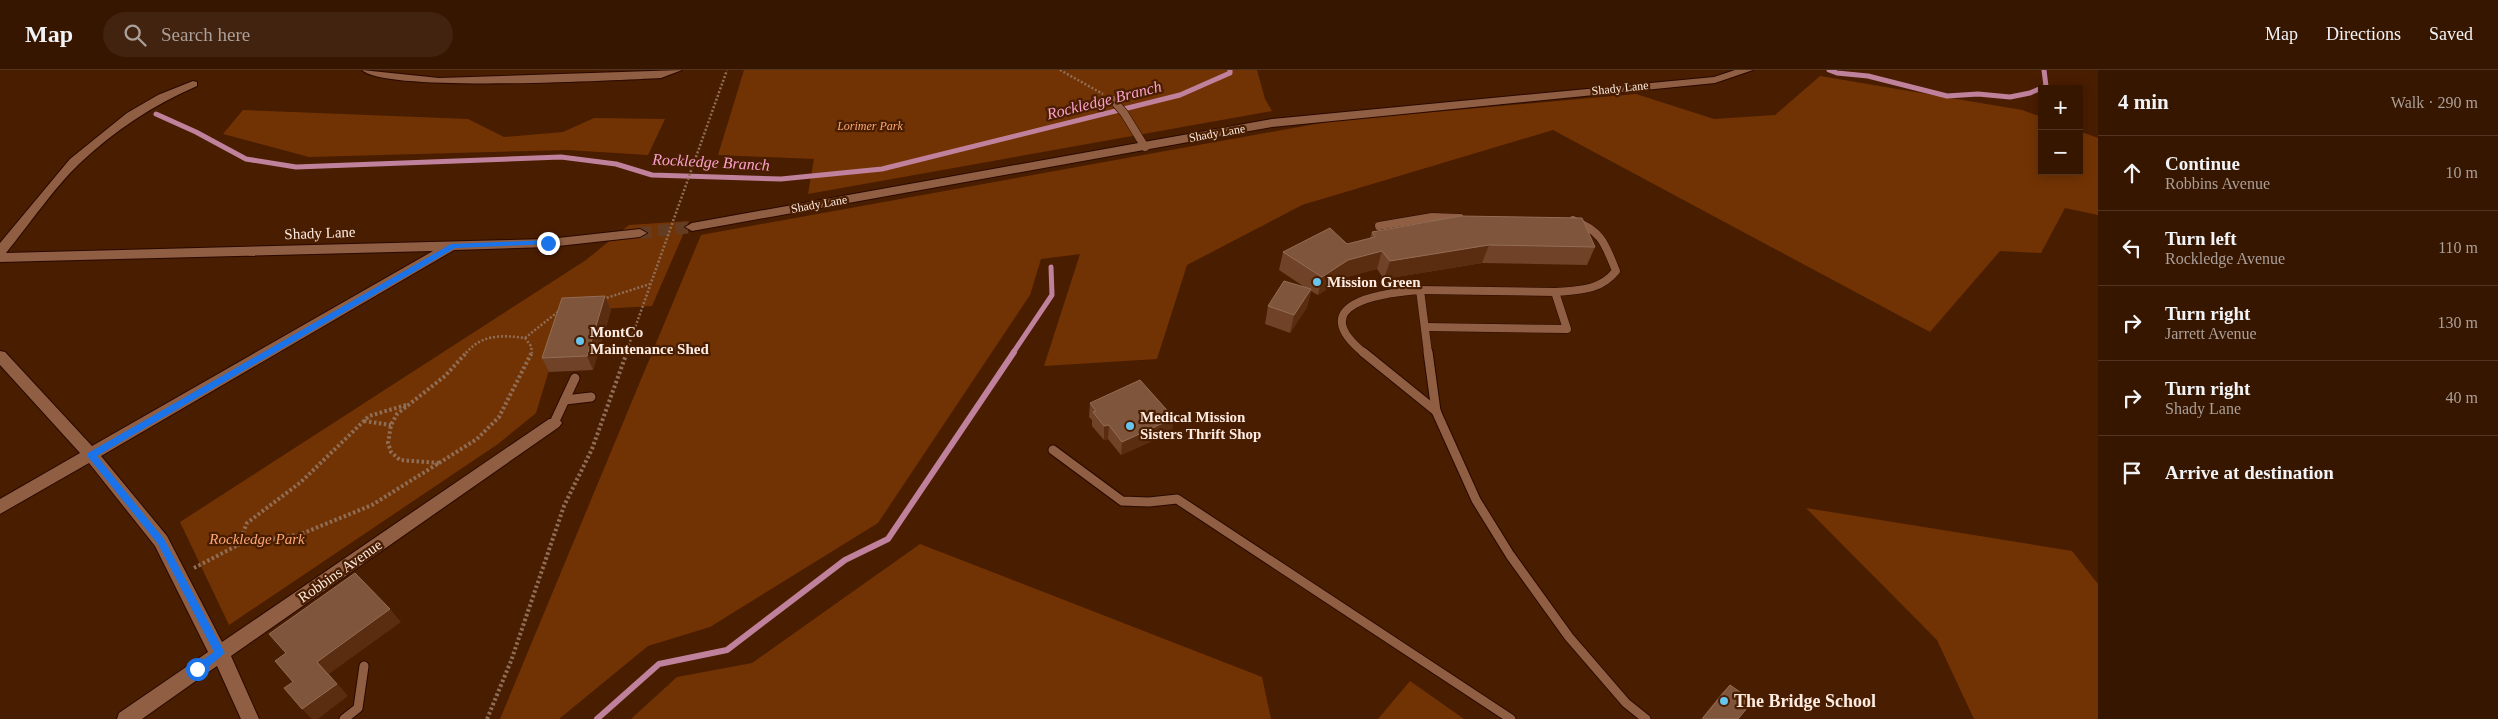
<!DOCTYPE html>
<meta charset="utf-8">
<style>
:root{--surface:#371600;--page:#42230f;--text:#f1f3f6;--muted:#aa9f99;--line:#513522}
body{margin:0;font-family:"Times New Roman",serif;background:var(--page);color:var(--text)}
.controls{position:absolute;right:15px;top:15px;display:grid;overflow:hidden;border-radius:0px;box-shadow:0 2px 12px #0003}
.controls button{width:45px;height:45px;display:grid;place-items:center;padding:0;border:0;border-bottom:1px solid var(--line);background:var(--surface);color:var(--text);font:25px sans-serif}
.stop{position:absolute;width:15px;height:15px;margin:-11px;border:4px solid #1a73e8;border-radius:50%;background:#fff}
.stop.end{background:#1a73e8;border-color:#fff;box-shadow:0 1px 5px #0008}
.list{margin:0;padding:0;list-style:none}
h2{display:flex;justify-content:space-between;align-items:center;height:65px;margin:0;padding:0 20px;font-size:21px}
h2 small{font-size:16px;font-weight:400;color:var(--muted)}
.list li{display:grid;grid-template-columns:32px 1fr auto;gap:15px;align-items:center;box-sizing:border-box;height:75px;padding:0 20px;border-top:1px solid var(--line)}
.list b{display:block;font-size:19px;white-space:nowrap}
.list p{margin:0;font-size:16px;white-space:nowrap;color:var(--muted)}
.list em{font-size:16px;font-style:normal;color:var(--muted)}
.icon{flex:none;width:28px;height:28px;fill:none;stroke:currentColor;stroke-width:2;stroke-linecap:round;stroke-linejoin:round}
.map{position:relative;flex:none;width:2098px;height:649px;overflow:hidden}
header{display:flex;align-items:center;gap:30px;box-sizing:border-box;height:70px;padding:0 25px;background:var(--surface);border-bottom:1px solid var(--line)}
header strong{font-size:24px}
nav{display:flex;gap:28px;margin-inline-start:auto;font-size:18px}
.search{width:350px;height:45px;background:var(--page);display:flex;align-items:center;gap:12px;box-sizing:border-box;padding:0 18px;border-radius:28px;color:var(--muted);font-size:19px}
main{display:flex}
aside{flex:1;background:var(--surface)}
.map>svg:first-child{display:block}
.green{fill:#723304}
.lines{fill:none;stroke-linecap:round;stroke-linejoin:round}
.stream-far1{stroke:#c0819c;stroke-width:5}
.stream{stroke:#c0819c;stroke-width:6}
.street-tunnel{stroke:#643c22;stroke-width:12;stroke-dasharray:12 6;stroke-linecap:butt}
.lane-far1-casing{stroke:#290900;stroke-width:9}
.lane-casing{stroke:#290900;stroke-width:11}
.street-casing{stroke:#290900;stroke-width:2}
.path-far1{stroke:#8f6e58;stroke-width:2.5;stroke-dasharray:2 2;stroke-linecap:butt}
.path{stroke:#8f6e58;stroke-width:4;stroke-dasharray:2.5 2.5;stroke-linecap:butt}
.lane-far1{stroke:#905e42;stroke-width:8}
.lane{stroke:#905e42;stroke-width:9}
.street{fill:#905e42;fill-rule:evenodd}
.wall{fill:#704328}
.shaded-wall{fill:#5a2c10}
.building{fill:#7f553c;stroke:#936d56}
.route{fill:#1a73e8}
.poi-dot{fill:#66c4ef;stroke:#491d00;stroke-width:2}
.labels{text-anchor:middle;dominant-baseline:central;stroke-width:4.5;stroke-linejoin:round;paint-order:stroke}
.far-street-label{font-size:12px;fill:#feece3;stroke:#491d00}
.far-park-label{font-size:12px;font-style:italic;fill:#fda777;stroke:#491d00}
.street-label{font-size:15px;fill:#feece3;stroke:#491d00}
.poi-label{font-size:15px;font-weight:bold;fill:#feece3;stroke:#491d00;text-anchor:start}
.park-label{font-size:15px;font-style:italic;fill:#fda777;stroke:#491d00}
.water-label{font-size:16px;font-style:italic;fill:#fba0cc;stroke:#491d00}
.near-poi-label{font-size:18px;font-weight:bold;fill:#feece3;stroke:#491d00;text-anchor:start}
</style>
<header>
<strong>Map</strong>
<div class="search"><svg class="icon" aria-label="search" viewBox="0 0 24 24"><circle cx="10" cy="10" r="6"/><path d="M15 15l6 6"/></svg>Search here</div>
<nav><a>Map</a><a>Directions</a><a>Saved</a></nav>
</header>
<main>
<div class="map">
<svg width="2098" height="649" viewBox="0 0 2098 649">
<rect width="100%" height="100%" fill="#491d00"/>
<g class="green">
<polygon points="744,0 1257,0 1265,29 1272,41 808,124 814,89 718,85"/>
<polygon points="1820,6 2022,40 2042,47 2042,101 2079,101 2079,61 2098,68 2098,145 2065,138 2041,183 2000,181 1930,262 1553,60 1302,135 1187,195 1157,289 1044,296 1080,184 1041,189 1030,225 878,453 710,557 648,576 559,649 500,649 701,165 1332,51 1636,24 1714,49 1775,45"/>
<polygon points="243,40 468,49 504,67 563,62 594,48 665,49 648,85 567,80 309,87 223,64"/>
<polygon points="689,151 652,236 567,241 536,343 498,374 229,555 180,452 586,190 629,155"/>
<polygon points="1806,438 2072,481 2098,514 2098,649 1974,649 1937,570"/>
<polygon points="920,474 1262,607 1271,649 631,649 677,607 752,593"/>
<polygon points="1410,611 1464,649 1378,649"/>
</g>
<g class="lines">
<g class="stream-far1">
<polyline points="1829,0 1837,3 1868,6 1947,26 1978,24 2010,27 2030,23 2046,16 2044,0"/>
<polyline points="156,44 196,62 246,89 296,97 561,87 616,94 652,105 781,109 882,99 1180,25 1230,3 1230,0"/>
<polyline points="1013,283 1052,225 1051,197"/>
</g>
<polyline class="stream" points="597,649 659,594 727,580 845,490 888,469 1014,282"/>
<polyline class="street-tunnel" points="640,163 692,157"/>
<defs>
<g id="lane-far1">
<polyline points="1113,30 1124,43 1145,77"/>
<polyline points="1379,156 1432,147 1460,148"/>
<polyline points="1420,220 1555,222 1567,259 1425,257"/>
<path d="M1555 222C1579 220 1600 221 1616 201 1605 174 1602 161 1573 150"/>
<path d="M1364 283C1304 234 1380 223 1420 220L1428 283"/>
</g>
<g id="lane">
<polyline points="1363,282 1436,341"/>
<polyline points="1428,282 1436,341"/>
<polyline points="565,330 591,327"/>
<polyline points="1436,341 1476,430 1510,485 1569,567 1626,633 1646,649"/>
<polyline points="554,353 575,308"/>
<polyline points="1053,380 1122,431 1149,432 1177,429 1511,649"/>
<polyline points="344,649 358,638 364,596"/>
</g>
<g id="street">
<path d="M362 0 439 8 682 0 661 8C618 10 384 23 362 0Z"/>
<polygon points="1735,0 1753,0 1715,13 1272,57 692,161 685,157 692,153 1272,49 1714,7"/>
<path d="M193 11 197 12V16C153 35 114 61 79 94 54 118 28 156 6 183L549 169 640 159 647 163 640 167 549 177 454 180 101 386 167 466 222 572 549 349H559L562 353 559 357 231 586 259 649H241L217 596 142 649H117L119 643 208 582 155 476 89 393 0 444V429L80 383 0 295V281L5 282 92 376 433 181 0 192V173L70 89 127 43 158 25Z"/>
</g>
</defs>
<use href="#lane-far1" class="lane-far1-casing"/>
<use href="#lane" class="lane-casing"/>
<use href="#street" class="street-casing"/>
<g class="path-far1">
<polyline points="1060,0 1103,24"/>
<polyline points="603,229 650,214"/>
<polyline points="525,268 559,241"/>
<path d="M466 283C482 264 502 265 525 268L531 276 532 283"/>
<polyline points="626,283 727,0"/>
</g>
<g class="path">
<polyline points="406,335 369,346 301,412 247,453 238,475 301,464 372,435 439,393"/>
<polyline points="364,351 391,355"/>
<polyline points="439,393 400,390 391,382 388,373 391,355 397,344 445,306 467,282"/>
<polyline points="439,393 477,369 499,347 532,282"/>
<polyline points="194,498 238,475"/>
<polyline points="487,649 511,591 564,436 592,379 627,282"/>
</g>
<use href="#lane-far1" class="lane-far1"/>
<use href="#lane" class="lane"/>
<use href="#street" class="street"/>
</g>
<g class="wall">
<polygon points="1372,162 1595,177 1587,195 1482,193 1384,209 1377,199 1343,208 1318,225 1311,221 1307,237 1290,263 1265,254 1268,236 1306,218 1279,200 1283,182 1347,174 1370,168"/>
<polygon points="605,226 611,240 593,300 549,302 542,288"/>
<polygon points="1090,333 1172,362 1121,385 1108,369 1104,370 1092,356 1092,350 1089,347"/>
<polygon points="1730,615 1738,649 1701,649 1722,623"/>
</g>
<g class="shaded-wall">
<polygon points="1489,175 1482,193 1384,209 1390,191"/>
<polygon points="1382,181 1377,199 1343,208 1318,225 1322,207 1348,190"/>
<polygon points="1311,219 1307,237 1290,263 1294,245"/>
<polygon points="605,226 611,240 593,300 587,286"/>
<polygon points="1174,348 1172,362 1121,385 1122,372"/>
<polygon points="1109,355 1108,369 1104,370 1104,356"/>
<polygon points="390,539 401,552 329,604 348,626 318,649 312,649 302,639 317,592"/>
</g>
<g class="building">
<polygon points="1460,146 1582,148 1595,177 1489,175 1390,191 1382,181 1348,190 1322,207 1283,182 1330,158 1347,174 1375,167 1372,162"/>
<polygon points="1284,211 1311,219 1294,245 1268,236"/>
<polygon points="605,226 587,286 542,288 562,228"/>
<polygon points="1140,310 1174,348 1122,372 1109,355 1104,356 1093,342 1096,341 1090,333"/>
<polygon points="355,503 390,539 317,592 337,614 302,639 284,618 293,612 275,591 286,583 269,564"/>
<polygon points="1730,615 1753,631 1738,649 1704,649 1703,648"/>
</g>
<polygon class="route" points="548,170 552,173 551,174 455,178 97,386 164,469 225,583 201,603 194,603 194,596 214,582 158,474 88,387 88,383 451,174"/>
<g class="poi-dot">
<circle cx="1317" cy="212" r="5"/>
<circle cx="580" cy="271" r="5"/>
<circle cx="1130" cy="356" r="5"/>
<circle cx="1724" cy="631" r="5"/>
</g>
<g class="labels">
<g class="far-street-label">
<text transform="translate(1620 18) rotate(-6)">Shady Lane</text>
<text transform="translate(1217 63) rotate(-10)">Shady Lane</text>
<text transform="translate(819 134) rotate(-10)">Shady Lane</text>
</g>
<g class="far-park-label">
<text x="870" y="56">Lorimer Park</text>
</g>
<g class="street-label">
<text transform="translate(320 163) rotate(-2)">Shady Lane</text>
<text transform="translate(340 501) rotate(-35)">Robbins Avenue</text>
</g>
<g class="poi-label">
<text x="1327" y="212">Mission Green</text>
<text x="590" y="262">MontCo<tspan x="590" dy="17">Maintenance Shed</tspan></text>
<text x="1140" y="347">Medical Mission<tspan x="1140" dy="17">Sisters Thrift Shop</tspan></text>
</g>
<g class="park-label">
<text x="257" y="469">Rockledge Park</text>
</g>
<g class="water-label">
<text transform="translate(1104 30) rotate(-14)">Rockledge Branch</text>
<text transform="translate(711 92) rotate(3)">Rockledge Branch</text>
</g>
<g class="near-poi-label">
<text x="1734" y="631">The Bridge School</text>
</g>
</g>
</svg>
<div class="controls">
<button>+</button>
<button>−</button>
</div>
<div class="stop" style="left:197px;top:599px"></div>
<div class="stop end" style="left:548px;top:173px"></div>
</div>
<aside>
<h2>4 min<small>Walk · 290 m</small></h2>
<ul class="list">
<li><svg class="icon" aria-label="ahead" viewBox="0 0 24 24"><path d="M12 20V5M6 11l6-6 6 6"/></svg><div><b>Continue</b><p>Robbins Avenue</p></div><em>10 m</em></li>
<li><svg class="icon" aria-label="left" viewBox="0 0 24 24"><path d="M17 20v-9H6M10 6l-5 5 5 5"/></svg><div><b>Turn left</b><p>Rockledge Avenue</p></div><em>110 m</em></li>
<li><svg class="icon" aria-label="right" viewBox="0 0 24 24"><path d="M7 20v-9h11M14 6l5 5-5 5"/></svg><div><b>Turn right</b><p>Jarrett Avenue</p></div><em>130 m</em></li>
<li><svg class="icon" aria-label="right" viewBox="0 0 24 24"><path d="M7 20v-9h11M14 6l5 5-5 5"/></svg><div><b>Turn right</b><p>Shady Lane</p></div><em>40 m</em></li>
<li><svg class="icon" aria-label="arrive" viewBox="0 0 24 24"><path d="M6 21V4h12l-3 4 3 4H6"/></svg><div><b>Arrive at destination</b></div></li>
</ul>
</aside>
</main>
